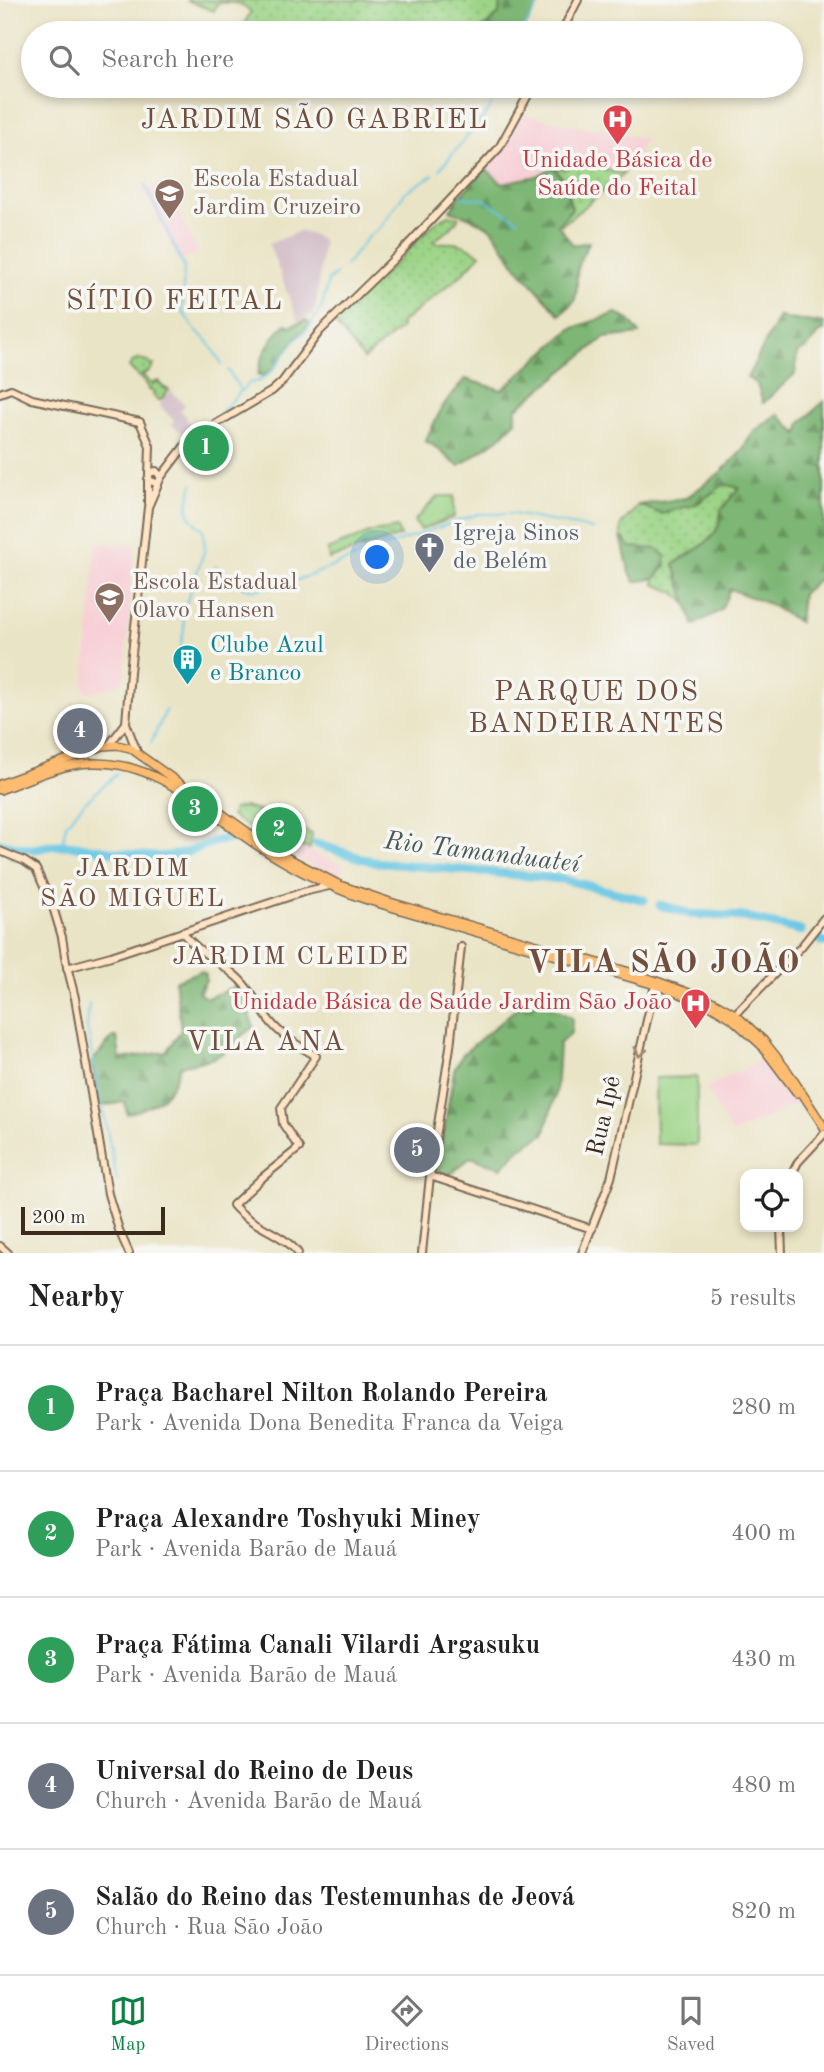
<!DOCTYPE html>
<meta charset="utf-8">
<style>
:root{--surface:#fff;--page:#f2f2f2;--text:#222;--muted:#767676;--line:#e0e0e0;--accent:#0b8043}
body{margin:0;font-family:"Old Standard TT",serif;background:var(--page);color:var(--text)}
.controls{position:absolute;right:21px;bottom:21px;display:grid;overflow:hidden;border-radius:14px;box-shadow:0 4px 10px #0003}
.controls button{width:63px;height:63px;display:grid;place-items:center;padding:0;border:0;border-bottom:2px solid var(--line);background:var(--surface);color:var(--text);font:35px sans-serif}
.scale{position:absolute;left:21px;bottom:18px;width:144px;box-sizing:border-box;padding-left:7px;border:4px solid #3b2a1e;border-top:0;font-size:19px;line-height:24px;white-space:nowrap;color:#3b2a1e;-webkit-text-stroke:5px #f6f6f2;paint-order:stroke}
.you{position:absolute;left:378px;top:558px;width:24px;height:24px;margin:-18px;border:5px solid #fff;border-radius:50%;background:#1a73e8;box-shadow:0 0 0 10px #1a73e833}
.badge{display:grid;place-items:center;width:46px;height:46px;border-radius:50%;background:var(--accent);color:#fff;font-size:23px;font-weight:700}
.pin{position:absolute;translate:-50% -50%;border:4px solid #fff;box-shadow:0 2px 7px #0006}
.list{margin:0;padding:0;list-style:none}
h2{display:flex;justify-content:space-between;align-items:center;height:91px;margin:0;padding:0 28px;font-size:30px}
h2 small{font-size:23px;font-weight:400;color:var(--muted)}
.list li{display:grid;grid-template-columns:46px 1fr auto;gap:21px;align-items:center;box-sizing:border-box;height:126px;padding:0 28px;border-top:2px solid var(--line)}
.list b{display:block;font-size:26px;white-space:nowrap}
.list p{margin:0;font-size:23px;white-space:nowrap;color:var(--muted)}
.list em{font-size:23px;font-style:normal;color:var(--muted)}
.icon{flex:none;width:38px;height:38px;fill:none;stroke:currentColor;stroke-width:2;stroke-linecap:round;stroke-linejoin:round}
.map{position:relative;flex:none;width:824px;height:1253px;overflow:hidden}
.search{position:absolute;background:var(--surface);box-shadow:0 4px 10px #0003;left:21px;right:21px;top:21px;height:77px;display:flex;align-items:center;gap:18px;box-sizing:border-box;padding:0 24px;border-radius:38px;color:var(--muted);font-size:26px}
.sheet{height:721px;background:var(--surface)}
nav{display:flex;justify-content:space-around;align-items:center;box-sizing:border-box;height:98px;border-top:2px solid var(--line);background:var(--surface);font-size:19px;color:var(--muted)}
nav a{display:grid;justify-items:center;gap:4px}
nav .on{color:var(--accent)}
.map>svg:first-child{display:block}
.built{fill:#f7cfd5}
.industrial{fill:#d2bdc8}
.grass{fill:url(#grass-dots);stroke:#6c7f52;stroke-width:2}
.forest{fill:url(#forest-firs);stroke:#5c7049;stroke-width:2}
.park{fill:url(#park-tufts);stroke:#6c7f52;stroke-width:2}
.pitch{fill:#9cd487;stroke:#6c7f52;stroke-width:2}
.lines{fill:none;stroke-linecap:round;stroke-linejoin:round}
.stream{stroke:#65c6e3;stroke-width:2}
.river{stroke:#65c6e3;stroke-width:9}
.secondary-casing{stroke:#786b59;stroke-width:10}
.primary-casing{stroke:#786b59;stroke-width:10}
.secondary{stroke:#ffe4c6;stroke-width:6}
.primary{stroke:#febc70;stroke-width:7}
.oneway{stroke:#9d8772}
.labels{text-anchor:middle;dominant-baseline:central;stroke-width:7;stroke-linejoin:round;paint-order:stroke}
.health-label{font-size:24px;fill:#be3a42;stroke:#f6f6f2}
.education-label{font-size:24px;fill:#785e54;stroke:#f6f6f2;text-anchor:start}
.worship-label{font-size:24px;fill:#5b616d;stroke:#f6f6f2;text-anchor:start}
.culture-label{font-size:24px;fill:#0d838f;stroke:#f6f6f2;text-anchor:start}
.street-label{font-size:24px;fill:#3b2a1e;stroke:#f6f6f2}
.water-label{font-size:26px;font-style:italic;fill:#485959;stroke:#f6f6f2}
.neighbourhood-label{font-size:26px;letter-spacing:2px;fill:#724f3d;stroke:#f6f6f2}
.quarter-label{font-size:28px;letter-spacing:2px;fill:#724f3d;stroke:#f6f6f2}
.district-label{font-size:32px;font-weight:bold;letter-spacing:2px;fill:#724f3d;stroke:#f6f6f2}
</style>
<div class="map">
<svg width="824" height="1253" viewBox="0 0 824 1253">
<defs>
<pattern id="grass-dots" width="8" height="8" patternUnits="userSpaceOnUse" patternTransform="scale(1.75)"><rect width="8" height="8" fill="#9cd487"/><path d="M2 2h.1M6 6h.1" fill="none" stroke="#87b674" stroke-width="1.8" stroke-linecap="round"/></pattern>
<pattern id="forest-firs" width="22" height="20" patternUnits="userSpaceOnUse" patternTransform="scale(1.75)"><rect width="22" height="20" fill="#7db674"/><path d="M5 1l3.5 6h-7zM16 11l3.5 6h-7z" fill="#68945f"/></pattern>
<pattern id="park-tufts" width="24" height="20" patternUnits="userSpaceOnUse" patternTransform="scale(1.75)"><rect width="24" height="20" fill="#9cd487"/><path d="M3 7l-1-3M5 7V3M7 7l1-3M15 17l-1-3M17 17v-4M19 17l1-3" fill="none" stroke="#87b674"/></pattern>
</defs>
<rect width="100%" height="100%" fill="#f6f6f2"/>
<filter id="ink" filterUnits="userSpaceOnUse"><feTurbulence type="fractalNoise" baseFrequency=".0143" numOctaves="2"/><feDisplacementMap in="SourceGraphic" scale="14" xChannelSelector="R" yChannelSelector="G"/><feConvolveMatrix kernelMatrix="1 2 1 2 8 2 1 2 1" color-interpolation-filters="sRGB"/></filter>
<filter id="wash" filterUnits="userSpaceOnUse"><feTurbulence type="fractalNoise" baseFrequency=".00686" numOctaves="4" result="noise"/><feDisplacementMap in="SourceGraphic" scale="28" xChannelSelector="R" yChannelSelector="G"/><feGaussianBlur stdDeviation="1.57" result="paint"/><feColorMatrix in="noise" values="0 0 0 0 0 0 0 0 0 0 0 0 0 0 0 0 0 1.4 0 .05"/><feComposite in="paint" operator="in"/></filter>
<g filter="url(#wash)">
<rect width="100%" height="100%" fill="#eae4c6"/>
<g class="built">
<polygon points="523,114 592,130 597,129 645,139 638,152 642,157 624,173 595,166 590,160 594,141 589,157 575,166 562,169 553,167 525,178 526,176 524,178 503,182 487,168 506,144"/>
<polygon points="164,182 198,253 179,261 142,189"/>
<polygon points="96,543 135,546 124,680 119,684 90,693 85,691 84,687"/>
<polygon points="305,849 343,865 339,881 291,855"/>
<polygon points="763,1059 796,1104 732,1134 706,1088"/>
</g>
<g class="industrial">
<polygon points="300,231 314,235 323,241 316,305 313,314 298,321 269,244"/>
<polygon points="171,391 185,405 180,411 187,417 186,420 191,425 185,435 171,424 174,421 159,405"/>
</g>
<g class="grass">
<path d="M186 0H505L500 5 499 14 479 31 482 33H256L242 27 251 12C240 2 231 1 217 4L214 11Z"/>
<path d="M590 157 595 167 624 174 562 225 560 223 572 208 563 178 554 168C569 171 578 165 590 157Z"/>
<path d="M449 215 459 218 449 230 433 241 436 243C454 242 467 243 480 255L460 276 400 324 401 328 364 359 335 324 437 221Z"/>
<polygon points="140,359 150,363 150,365 154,365 150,371 142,375 152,384 158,381 163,387 169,390 161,400 157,400 153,395 154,391 149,390 146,383 129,367 132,362"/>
<path d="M724 484 740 488 721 510C721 540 696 549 674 564L687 604 674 592 654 584 655 578 665 566 642 548 630 547 621 536V525L639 505 662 514 698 503Z"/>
</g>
<g class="forest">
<polygon points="505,0 541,0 522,33 482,33 479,31 499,14 500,5"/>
<path d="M553 167 563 179 572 208 558 225 573 245 589 242C584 253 577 263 577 275 576 299 579 299 560 315L516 266 492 229 473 219 450 210C459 194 473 182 486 169L502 183 537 176Z"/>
<path d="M616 313 629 320 640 334 604 338 516 409V421L498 439 459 466C445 459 441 447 425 441L443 406 465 379 502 390 571 329Z"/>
<polygon points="779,316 785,319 824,323 824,331 819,332 808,347 797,353 795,374 763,403 757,384 747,378"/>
<path d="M306 320 310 324 300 333 272 371 266 373 264 376 258 375C261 354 270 338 286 324L290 326Z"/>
<path d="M824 401V574L802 594 799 622 769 604 730 589 721 610 694 625 674 564C696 549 722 540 721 510L739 488 724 484 698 503 662 514 639 505 686 498 721 472 741 452 753 432 778 414 798 434 801 423Z"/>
<polygon points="621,536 630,547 657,549 665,556 666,566 655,578 635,582 629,571"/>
<path d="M200 971 206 974V980L199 993 207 998 241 984 256 1007 249 1015 254 1027C242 1034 238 1040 228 1049 215 1061 196 1062 180 1066 170 1097 158 1105 127 1114L125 1102 101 1106 91 1063 113 1037H117L120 1059 166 1052 181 1030 175 981Z"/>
<polygon points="542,1002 572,1018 571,1033 559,1044 556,1093 544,1134 522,1147 501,1168 471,1157 450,1175 437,1172 454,1070 463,1054 523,1003"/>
</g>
<g class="park">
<polygon points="441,496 454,496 454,517 421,530 414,521 437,497"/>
<polygon points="397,528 400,536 329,559 327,550 372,532"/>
<polygon points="244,807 273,815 312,834 310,849 303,847 287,852 231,816 233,809"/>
</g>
<polygon class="pitch" points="697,1077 697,1145 656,1144 655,1078"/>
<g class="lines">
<g class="stream">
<polyline points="522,33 541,0"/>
<polyline points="440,169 490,109 492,98 491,86"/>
<polyline points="145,185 184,267 182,311 196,331 207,340 222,364"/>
<polyline points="461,197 483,199 518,220"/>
<polyline points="345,266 368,237 380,228 405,192 433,175"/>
<polyline points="228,370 240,390"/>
<polyline points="221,412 249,383 259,381 272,371 294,342 308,329 322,307 328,281 336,274"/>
<polyline points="380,548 478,514 513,514 592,529"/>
<path d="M215 566C225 572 234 584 246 588 269 597 348 559 374 550"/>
<path d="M177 665 184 629 183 612 205 549 203 529C183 516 187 505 193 484"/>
<polyline points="151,743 166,710"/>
<polyline points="62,846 66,824 84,803 117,774"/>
<polyline points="89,1003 87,1028 117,1181"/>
</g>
<g class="river">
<path d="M0 844C10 845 21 848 32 849 41 849 50 845 58 845 96 845 133 860 171 856 195 854 212 836 237 839"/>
<polyline points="316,844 374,862 562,879 644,900"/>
<polyline points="660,905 691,914 744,917 801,931"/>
<polyline points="815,937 824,942"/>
</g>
</g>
</g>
<g filter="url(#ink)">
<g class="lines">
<defs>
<g id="secondary">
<polyline points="561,33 578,0"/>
<polyline points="0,393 11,389 32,399 140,422 150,446 149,475"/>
<polyline points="158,484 149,480 149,473 156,471 161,477"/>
<polyline points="148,503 148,479"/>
<polyline points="109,745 126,723"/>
<polyline points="137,752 126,723 130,672 148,507 161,477 186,444 202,432 272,391 282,382 320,331 402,251 499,148 533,86"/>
<polyline points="0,851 24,861 36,869 53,907 62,937 66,962 75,998 108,1194 119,1230 129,1253"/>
<path d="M182 932C197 952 222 962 240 980 252 992 259 1007 269 1020 281 1036 299 1046 316 1056L281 1108 283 1124 299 1148 263 1177 233 1205C251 1227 281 1231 298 1253"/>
<polyline points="67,968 111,956 303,892 329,886"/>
<polyline points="733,1016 801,947 824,918"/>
<polyline points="792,1174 798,1162 824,1134"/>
<polyline points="430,1176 592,1229"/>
<polyline points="781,1227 782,1253"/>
<polyline points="0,1246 8,1253"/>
<polyline points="422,1253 430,1176 450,1047 461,947"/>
<polyline points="582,1253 611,1178 655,985"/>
</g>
<g id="primary">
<polyline points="0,784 103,746 117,745 130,748 273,850 340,885 390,902 640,975 714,1002 735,1014 764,1041 787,1070 824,1127"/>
<path d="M0 790C30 779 60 764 92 763 157 761 202 808 252 842 288 866 326 886 367 900L655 985 708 1004 731 1018 761 1045 797 1093"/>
</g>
</defs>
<use href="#secondary" class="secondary-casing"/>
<use href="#primary" class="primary-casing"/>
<use href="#secondary" class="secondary"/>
<use href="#primary" class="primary"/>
</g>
<defs><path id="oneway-chevron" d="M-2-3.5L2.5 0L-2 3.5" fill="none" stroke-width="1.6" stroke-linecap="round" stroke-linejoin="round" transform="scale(1.75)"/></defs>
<use class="oneway" href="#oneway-chevron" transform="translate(640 1052) rotate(103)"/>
</g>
<defs>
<symbol id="hospital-pin" viewBox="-11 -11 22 30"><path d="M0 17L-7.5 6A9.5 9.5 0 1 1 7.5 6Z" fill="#e0444e" stroke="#f6f6f2"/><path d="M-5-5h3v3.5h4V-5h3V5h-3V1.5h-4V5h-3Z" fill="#fff"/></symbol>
<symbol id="school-pin" viewBox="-11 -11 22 30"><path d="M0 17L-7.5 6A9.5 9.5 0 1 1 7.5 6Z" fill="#8d6e63" stroke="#f6f6f2"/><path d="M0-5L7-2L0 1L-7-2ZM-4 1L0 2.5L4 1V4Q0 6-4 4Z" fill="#fff"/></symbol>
<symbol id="church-pin" viewBox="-11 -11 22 30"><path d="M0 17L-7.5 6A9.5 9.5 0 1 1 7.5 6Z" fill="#6b7280" stroke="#f6f6f2"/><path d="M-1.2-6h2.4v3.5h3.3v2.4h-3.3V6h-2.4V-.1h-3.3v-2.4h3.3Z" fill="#fff"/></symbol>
<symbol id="building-pin" viewBox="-11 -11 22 30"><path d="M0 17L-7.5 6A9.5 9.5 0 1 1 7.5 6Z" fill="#0f9aa8" stroke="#f6f6f2"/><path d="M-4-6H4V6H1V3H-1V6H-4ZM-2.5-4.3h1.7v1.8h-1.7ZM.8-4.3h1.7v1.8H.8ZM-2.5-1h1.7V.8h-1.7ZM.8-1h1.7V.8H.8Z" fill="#fff"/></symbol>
</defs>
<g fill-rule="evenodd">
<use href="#hospital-pin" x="600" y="102" width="35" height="47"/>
<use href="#school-pin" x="152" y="176" width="35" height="47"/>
<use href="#church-pin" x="412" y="530" width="35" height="47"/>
<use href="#school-pin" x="92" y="580" width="35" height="47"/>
<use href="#building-pin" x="170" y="642" width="35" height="47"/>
<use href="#hospital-pin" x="678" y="986" width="35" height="47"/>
</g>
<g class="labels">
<g class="health-label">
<text x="617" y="161">Unidade Básica de<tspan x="617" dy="28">Saúde do Feital</tspan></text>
<text x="672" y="1003" text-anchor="end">Unidade Básica de Saúde Jardim São João</text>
</g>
<g class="education-label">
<text x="193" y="180">Escola Estadual<tspan x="193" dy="28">Jardim Cruzeiro</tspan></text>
<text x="132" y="583">Escola Estadual<tspan x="132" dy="28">Olavo Hansen</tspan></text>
</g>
<g class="worship-label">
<text x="453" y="534">Igreja Sinos<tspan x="453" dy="28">de Belém</tspan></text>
</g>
<g class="culture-label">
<text x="210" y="646">Clube Azul<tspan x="210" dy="28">e Branco</tspan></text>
</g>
<g class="street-label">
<text transform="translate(605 1116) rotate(-77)">Rua Ipê</text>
</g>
<g class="water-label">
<text transform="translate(482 853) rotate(7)">Rio Tamanduateí</text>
</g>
<g class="neighbourhood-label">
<text x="133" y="869">JARDIM<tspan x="133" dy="30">SÃO MIGUEL</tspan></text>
<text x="291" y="957">JARDIM CLEIDE</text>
</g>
<g class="quarter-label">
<text x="315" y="121">JARDIM SÃO GABRIEL</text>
<text x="175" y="302">SÍTIO FEITAL</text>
<text x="597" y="693">PARQUE DOS<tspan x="597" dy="32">BANDEIRANTES</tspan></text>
<text x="266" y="1043">VILA ANA</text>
</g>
<g class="district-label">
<text x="664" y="964">VILA SÃO JOÃO</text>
</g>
</g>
</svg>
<div class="controls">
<button><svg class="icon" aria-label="locate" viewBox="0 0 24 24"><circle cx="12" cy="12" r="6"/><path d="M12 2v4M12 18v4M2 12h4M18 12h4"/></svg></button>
</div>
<div class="scale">200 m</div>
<div class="you"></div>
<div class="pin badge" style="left:206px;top:448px;background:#2e9e5b">1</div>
<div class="pin badge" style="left:279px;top:830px;background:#2e9e5b">2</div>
<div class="pin badge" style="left:195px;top:809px;background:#2e9e5b">3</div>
<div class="pin badge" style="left:80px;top:731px;background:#6b7280">4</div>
<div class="pin badge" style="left:417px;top:1150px;background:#6b7280">5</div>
<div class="search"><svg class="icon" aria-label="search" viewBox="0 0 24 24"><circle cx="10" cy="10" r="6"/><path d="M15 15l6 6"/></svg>Search here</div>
</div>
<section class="sheet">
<h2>Nearby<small>5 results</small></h2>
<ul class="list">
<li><span class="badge" style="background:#2e9e5b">1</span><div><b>Praça Bacharel Nilton Rolando Pereira</b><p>Park · Avenida Dona Benedita Franca da Veiga</p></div><em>280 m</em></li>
<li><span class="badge" style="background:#2e9e5b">2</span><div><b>Praça Alexandre Toshyuki Miney</b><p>Park · Avenida Barão de Mauá</p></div><em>400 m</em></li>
<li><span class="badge" style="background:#2e9e5b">3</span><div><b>Praça Fátima Canali Vilardi Argasuku</b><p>Park · Avenida Barão de Mauá</p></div><em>430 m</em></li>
<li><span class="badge" style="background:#6b7280">4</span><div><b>Universal do Reino de Deus</b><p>Church · Avenida Barão de Mauá</p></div><em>480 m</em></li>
<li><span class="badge" style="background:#6b7280">5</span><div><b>Salão do Reino das Testemunhas de Jeová</b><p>Church · Rua São João</p></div><em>820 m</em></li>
</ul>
</section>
<nav>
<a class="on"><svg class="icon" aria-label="map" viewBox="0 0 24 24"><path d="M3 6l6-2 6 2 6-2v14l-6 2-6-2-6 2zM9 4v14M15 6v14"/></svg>Map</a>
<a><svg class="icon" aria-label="directions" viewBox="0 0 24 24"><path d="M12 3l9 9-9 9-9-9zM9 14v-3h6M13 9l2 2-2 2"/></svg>Directions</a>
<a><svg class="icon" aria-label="saved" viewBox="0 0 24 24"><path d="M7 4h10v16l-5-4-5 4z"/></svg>Saved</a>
</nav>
